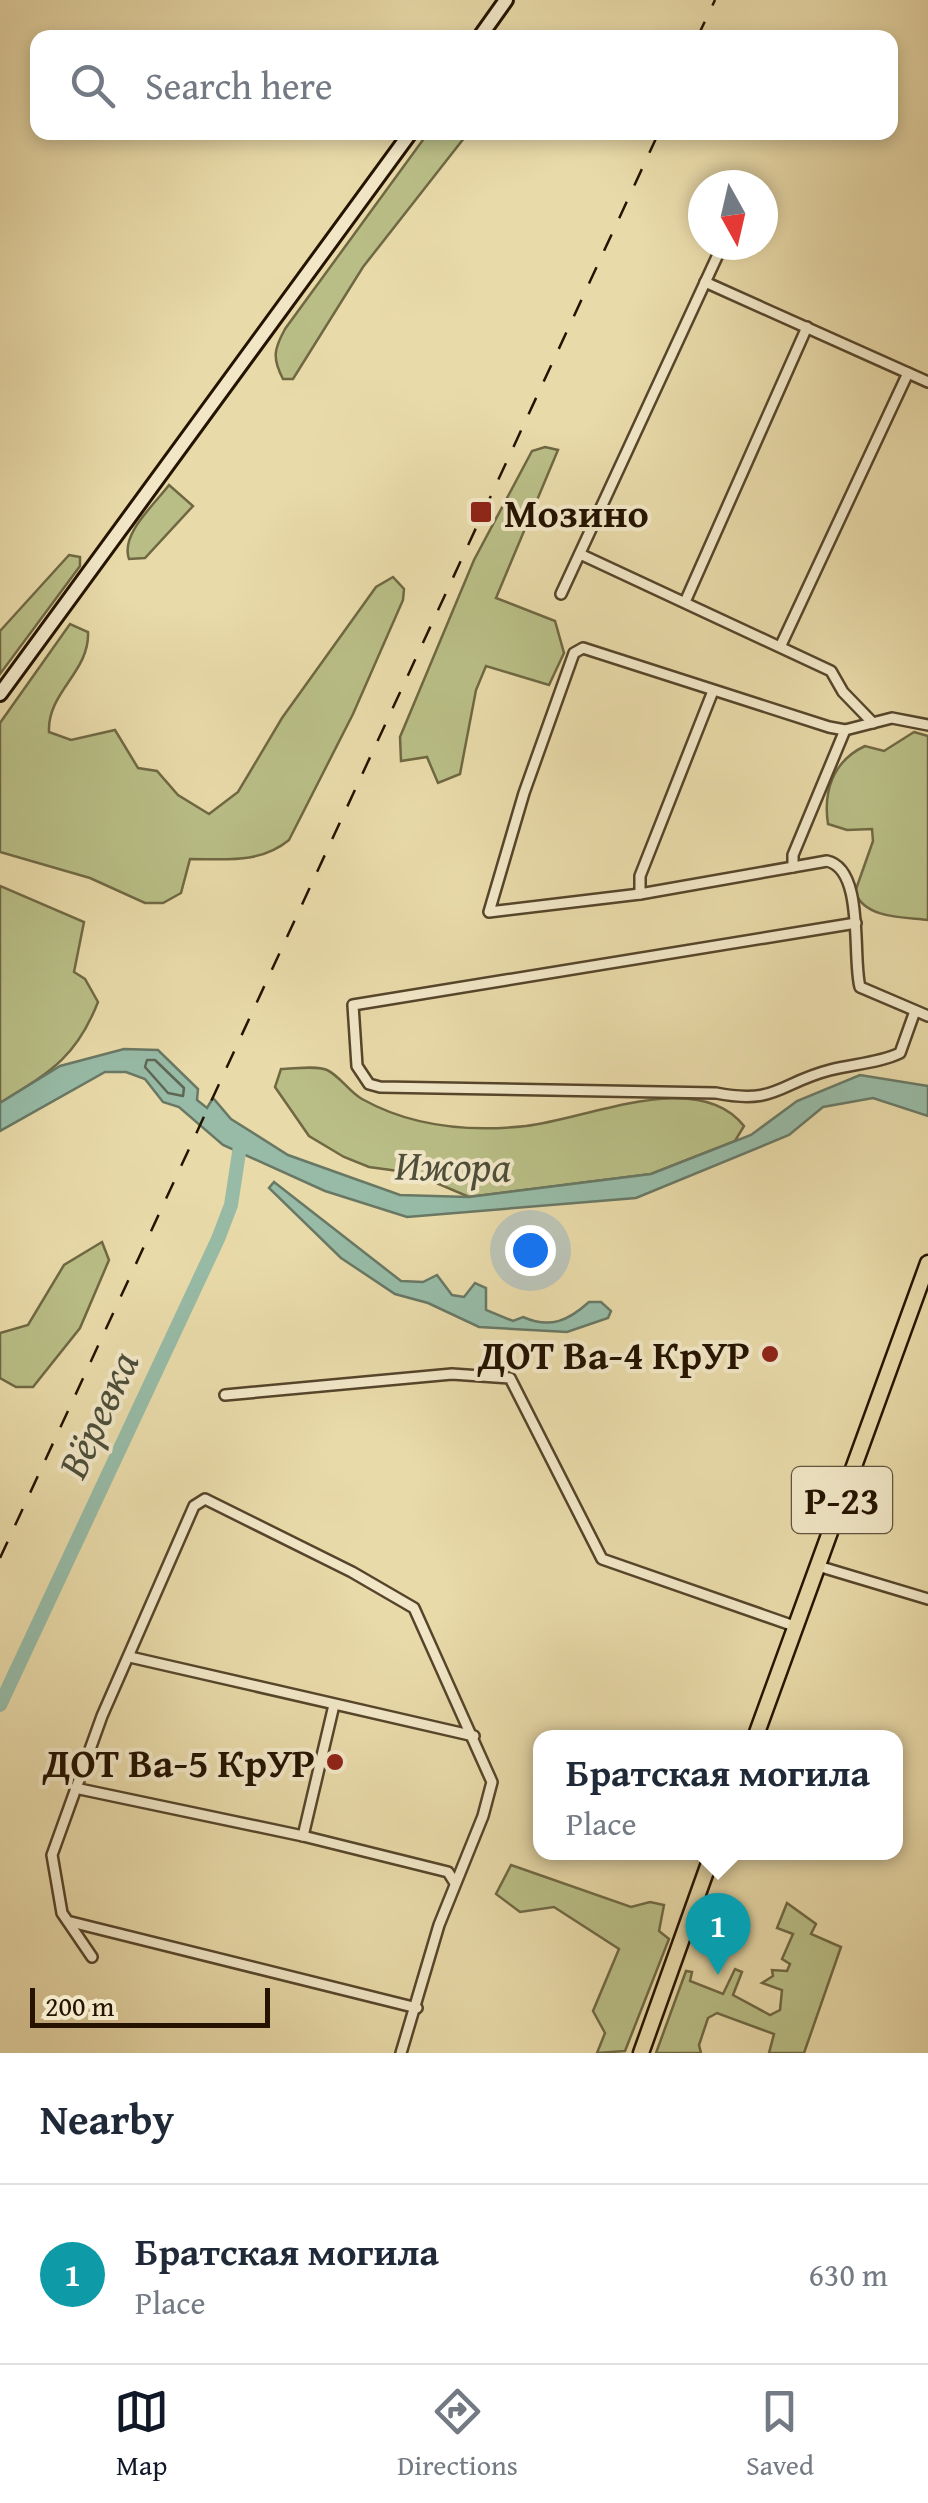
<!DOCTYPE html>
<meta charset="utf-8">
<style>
:root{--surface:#fff;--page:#f2f2f3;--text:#1f2937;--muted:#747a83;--line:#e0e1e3;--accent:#111827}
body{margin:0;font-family:"Gentium Book Plus",serif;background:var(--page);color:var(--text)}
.compass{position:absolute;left:688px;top:170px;width:90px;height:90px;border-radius:50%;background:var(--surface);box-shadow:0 5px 15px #0003;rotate:172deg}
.scale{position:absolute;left:30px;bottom:25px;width:240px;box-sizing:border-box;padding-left:10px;border:5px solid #251300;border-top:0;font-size:28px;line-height:35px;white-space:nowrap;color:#251300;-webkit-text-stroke:8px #f1e7c7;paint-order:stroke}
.you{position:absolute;left:530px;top:1250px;width:35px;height:35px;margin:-25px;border:8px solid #fff;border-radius:50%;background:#1a73e8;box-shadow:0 0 0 15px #1a73e833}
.badge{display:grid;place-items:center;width:65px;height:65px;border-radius:50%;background:var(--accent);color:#fff;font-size:32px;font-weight:700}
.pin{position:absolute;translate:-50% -82px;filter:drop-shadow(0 2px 5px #0008)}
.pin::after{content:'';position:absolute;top:52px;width:35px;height:30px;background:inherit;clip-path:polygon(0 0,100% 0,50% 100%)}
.popup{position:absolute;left:533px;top:1730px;width:370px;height:130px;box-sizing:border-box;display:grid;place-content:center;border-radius:20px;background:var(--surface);filter:drop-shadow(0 2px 8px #0005);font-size:32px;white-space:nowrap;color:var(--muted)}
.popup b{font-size:38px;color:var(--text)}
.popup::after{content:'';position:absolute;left:50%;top:100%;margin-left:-20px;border:20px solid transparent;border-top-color:var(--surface)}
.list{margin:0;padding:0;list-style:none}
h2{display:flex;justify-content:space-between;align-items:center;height:130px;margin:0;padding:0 40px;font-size:42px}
h2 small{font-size:32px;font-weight:400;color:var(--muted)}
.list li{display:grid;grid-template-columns:65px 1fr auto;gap:30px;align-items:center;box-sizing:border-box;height:180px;padding:0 40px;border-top:2px solid var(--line)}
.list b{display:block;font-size:38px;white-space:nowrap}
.list p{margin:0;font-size:32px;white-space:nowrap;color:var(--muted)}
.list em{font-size:32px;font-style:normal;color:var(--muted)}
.icon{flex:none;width:55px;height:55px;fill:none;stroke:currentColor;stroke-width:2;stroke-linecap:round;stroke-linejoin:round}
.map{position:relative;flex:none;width:928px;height:2053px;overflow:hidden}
.search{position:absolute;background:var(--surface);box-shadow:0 5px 15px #0003;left:30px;right:30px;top:30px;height:110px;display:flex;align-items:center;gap:25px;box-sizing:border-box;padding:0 35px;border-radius:20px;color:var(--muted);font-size:38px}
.sheet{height:310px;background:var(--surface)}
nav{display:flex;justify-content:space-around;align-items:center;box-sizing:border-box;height:140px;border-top:2px solid var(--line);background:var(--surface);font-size:28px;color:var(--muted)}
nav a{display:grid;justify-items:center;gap:5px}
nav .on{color:var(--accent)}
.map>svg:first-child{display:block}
.green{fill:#b9be86;stroke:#6f6843;stroke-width:2.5}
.water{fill:#97bba7;stroke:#697864;stroke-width:2.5}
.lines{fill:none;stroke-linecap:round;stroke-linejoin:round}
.shore{stroke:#5e6754;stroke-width:2.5}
.river{stroke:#97bba7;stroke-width:14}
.street-casing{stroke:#56452a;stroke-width:14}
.secondary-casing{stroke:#251300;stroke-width:18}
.primary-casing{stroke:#251300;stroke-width:19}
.street{stroke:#f1e7c7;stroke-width:9}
.secondary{stroke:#f1e7c7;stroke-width:12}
.primary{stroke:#e9daa9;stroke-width:14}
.rail{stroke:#251300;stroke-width:2.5;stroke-dasharray:18 18;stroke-linecap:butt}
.poi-dot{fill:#8f2418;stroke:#f1e7c7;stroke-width:4}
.labels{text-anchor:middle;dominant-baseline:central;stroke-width:8;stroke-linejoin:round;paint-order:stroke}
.shield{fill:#f1e7c7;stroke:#62533c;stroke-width:2.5}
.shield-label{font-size:38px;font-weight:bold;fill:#251300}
.poi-label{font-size:40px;font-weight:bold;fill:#251300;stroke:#f1e7c7;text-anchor:end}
.water-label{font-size:42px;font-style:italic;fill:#4d4e3a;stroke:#f1e7c7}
</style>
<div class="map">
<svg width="928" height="2053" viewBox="0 0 928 2053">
<rect width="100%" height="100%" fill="#e9daa9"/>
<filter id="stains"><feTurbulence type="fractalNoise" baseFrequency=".002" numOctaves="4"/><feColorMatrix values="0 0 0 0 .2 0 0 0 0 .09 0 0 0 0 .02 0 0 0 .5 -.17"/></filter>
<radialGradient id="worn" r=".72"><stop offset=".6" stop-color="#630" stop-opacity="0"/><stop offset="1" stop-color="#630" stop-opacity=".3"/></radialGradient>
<g class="green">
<path d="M428 133H468L363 267 293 379H283C272 358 274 349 285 329Z"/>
<polygon points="545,447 558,450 496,598 555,621 564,653 549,685 486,666 476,690 460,774 438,783 427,757 401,761 400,737 474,560 532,451"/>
<path d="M169 485 193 506 145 558 129 559C120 534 155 504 169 485Z"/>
<polygon points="69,555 80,557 80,566 0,674 0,631"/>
<path d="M393 577 404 589 403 600 353 714 289 840C260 864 225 859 190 859L181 893 163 903H145L90 878 0 852V723L70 624 88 632C90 672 47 692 49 732L71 740 115 730 138 768 157 771 178 795 209 814 238 792 282 718 376 587Z"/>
<path d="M914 732 928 736V920C904 917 865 919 855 892L873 841 872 829 847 830 828 824C823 791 833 761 865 746L884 751Z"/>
<path d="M0 886 84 922 74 972 85 979 98 1002C76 1058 50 1072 0 1103Z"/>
<path d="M281 1069C294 1069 315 1065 327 1070 340 1076 349 1092 362 1099 412 1127 470 1132 526 1126 588 1119 698 1067 744 1126L735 1141 651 1174 469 1197 413 1173 369 1167 344 1157 309 1136 275 1087Z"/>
<polygon points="102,1242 109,1260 80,1328 33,1387 16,1387 0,1378 0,1333 28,1325 64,1265"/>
<polygon points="511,1865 631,1907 650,1902 664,1905 659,1931 669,1939 625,2051 597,2053 605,2033 593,2011 619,1949 554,1907 520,1912 496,1894"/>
<polygon points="787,1903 816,1924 811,1934 841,1947 804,2053 769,2053 774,2034 717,2013 708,2018 699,2045 701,2053 656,2053 686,1971 692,1972 690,1981 723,1994 735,1969 742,1972 733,1995 770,2015 780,2010 782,1990 762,1983 773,1976 772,1970 787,1971 790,1964 782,1959 793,1934 777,1928"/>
</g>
<g class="water">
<polygon points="124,1049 158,1050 198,1089 197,1100 207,1108 213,1098 231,1119 288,1155 400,1195 469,1197 651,1174 751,1135 797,1101 860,1075 928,1086 928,1116 873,1098 823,1107 789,1135 636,1198 407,1217 325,1191 223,1145 179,1107 163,1102 145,1079 126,1072 105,1072 0,1131 0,1103 60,1066"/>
<path d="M274 1182 401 1281 423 1282 437 1275 452 1295 464 1297 475 1283 486 1288V1310L513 1321 523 1317C550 1329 568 1321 589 1302H601L611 1311 608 1318 567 1332 479 1327 428 1303 395 1294 341 1258 269 1188Z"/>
</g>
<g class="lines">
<polygon class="shore" points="155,1060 184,1088 183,1096 168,1093 145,1067 147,1060"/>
<polyline class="river" points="0,1705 218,1239 231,1205 240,1146"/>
<defs>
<g id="street">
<polyline points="705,282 928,382"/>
<polyline points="580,554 831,671 843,692 873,723"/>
<polyline points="561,594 721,248"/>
<polyline points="685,602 807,327"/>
<polyline points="781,645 908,373"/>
<path d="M713 691 640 876V894L827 861C865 869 852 958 860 987L928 1016"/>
<polyline points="793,867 793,855 845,730"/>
<polyline points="640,894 489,912 524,793 574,653 583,648 829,727 845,730 892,718 928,725"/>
<path d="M856 923 353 1005 357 1066 369 1084 380 1087 716 1093C777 1105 779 1083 830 1070 853 1064 879 1063 900 1053L915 1011"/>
<polyline points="225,1395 452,1374 510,1378 602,1559 794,1626"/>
<polyline points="818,1566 928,1599"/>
<polyline points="130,1657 474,1736"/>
<polyline points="75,1788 303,1836 448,1872 455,1883"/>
<polyline points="303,1836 334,1705"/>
<polyline points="71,1922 417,2008"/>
<polyline points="92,1957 62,1913 52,1855 102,1716 194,1506 205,1499 352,1572 414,1608 492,1782 483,1816 439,1925 401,2053"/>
</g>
<g id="secondary">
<polyline points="479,38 506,0"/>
<polyline points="0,694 411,132"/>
</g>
<g id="primary">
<polyline points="755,1738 928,1263"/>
<polyline points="641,2053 713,1852"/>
</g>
</defs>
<use href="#street" class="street-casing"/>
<use href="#secondary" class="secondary-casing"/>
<use href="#primary" class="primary-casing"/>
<use href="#street" class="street"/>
<use href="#secondary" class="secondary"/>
<use href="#primary" class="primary"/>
<g class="rail">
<polyline points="697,38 715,0"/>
<polyline points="0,1558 659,132"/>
</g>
</g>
<g class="poi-dot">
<rect x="469" y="500" width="24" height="24" rx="5"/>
<circle cx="770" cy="1354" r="10"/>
<circle cx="335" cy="1762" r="10"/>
</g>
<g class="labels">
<rect class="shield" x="792" y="1467" width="100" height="66" rx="8"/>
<g class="shield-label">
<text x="842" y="1500">Р-23</text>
</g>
<g class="poi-label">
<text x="504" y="512" text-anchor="start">Мозино</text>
<text x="750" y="1354">ДОТ Ва-4 КрУР</text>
<text x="315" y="1762">ДОТ Ва-5 КрУР</text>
</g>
<g class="water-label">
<text transform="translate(453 1165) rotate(1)">Ижора</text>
<text transform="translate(97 1414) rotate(-65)">Вёревка</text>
</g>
</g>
<rect width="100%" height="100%" filter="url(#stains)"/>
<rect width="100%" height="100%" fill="url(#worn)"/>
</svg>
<svg class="compass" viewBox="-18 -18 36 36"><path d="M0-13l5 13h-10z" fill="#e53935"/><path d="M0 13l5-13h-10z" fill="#747a83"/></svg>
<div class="scale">200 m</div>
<div class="you"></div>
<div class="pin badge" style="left:718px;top:1975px;background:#0f9aa8">1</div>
<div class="popup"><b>Братская могила</b>Place</div>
<div class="search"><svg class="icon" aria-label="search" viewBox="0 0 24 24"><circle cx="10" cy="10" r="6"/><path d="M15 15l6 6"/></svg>Search here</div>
</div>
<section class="sheet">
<h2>Nearby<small></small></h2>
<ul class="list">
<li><span class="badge" style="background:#0f9aa8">1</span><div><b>Братская могила</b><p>Place</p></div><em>630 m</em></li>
</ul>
</section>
<nav>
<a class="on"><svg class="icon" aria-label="map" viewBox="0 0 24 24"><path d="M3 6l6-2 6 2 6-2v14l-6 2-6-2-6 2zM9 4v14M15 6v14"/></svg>Map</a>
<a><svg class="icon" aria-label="directions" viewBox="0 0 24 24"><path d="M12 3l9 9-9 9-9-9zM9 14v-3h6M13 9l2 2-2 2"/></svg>Directions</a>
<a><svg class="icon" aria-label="saved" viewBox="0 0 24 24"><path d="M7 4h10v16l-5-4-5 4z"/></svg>Saved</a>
</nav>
